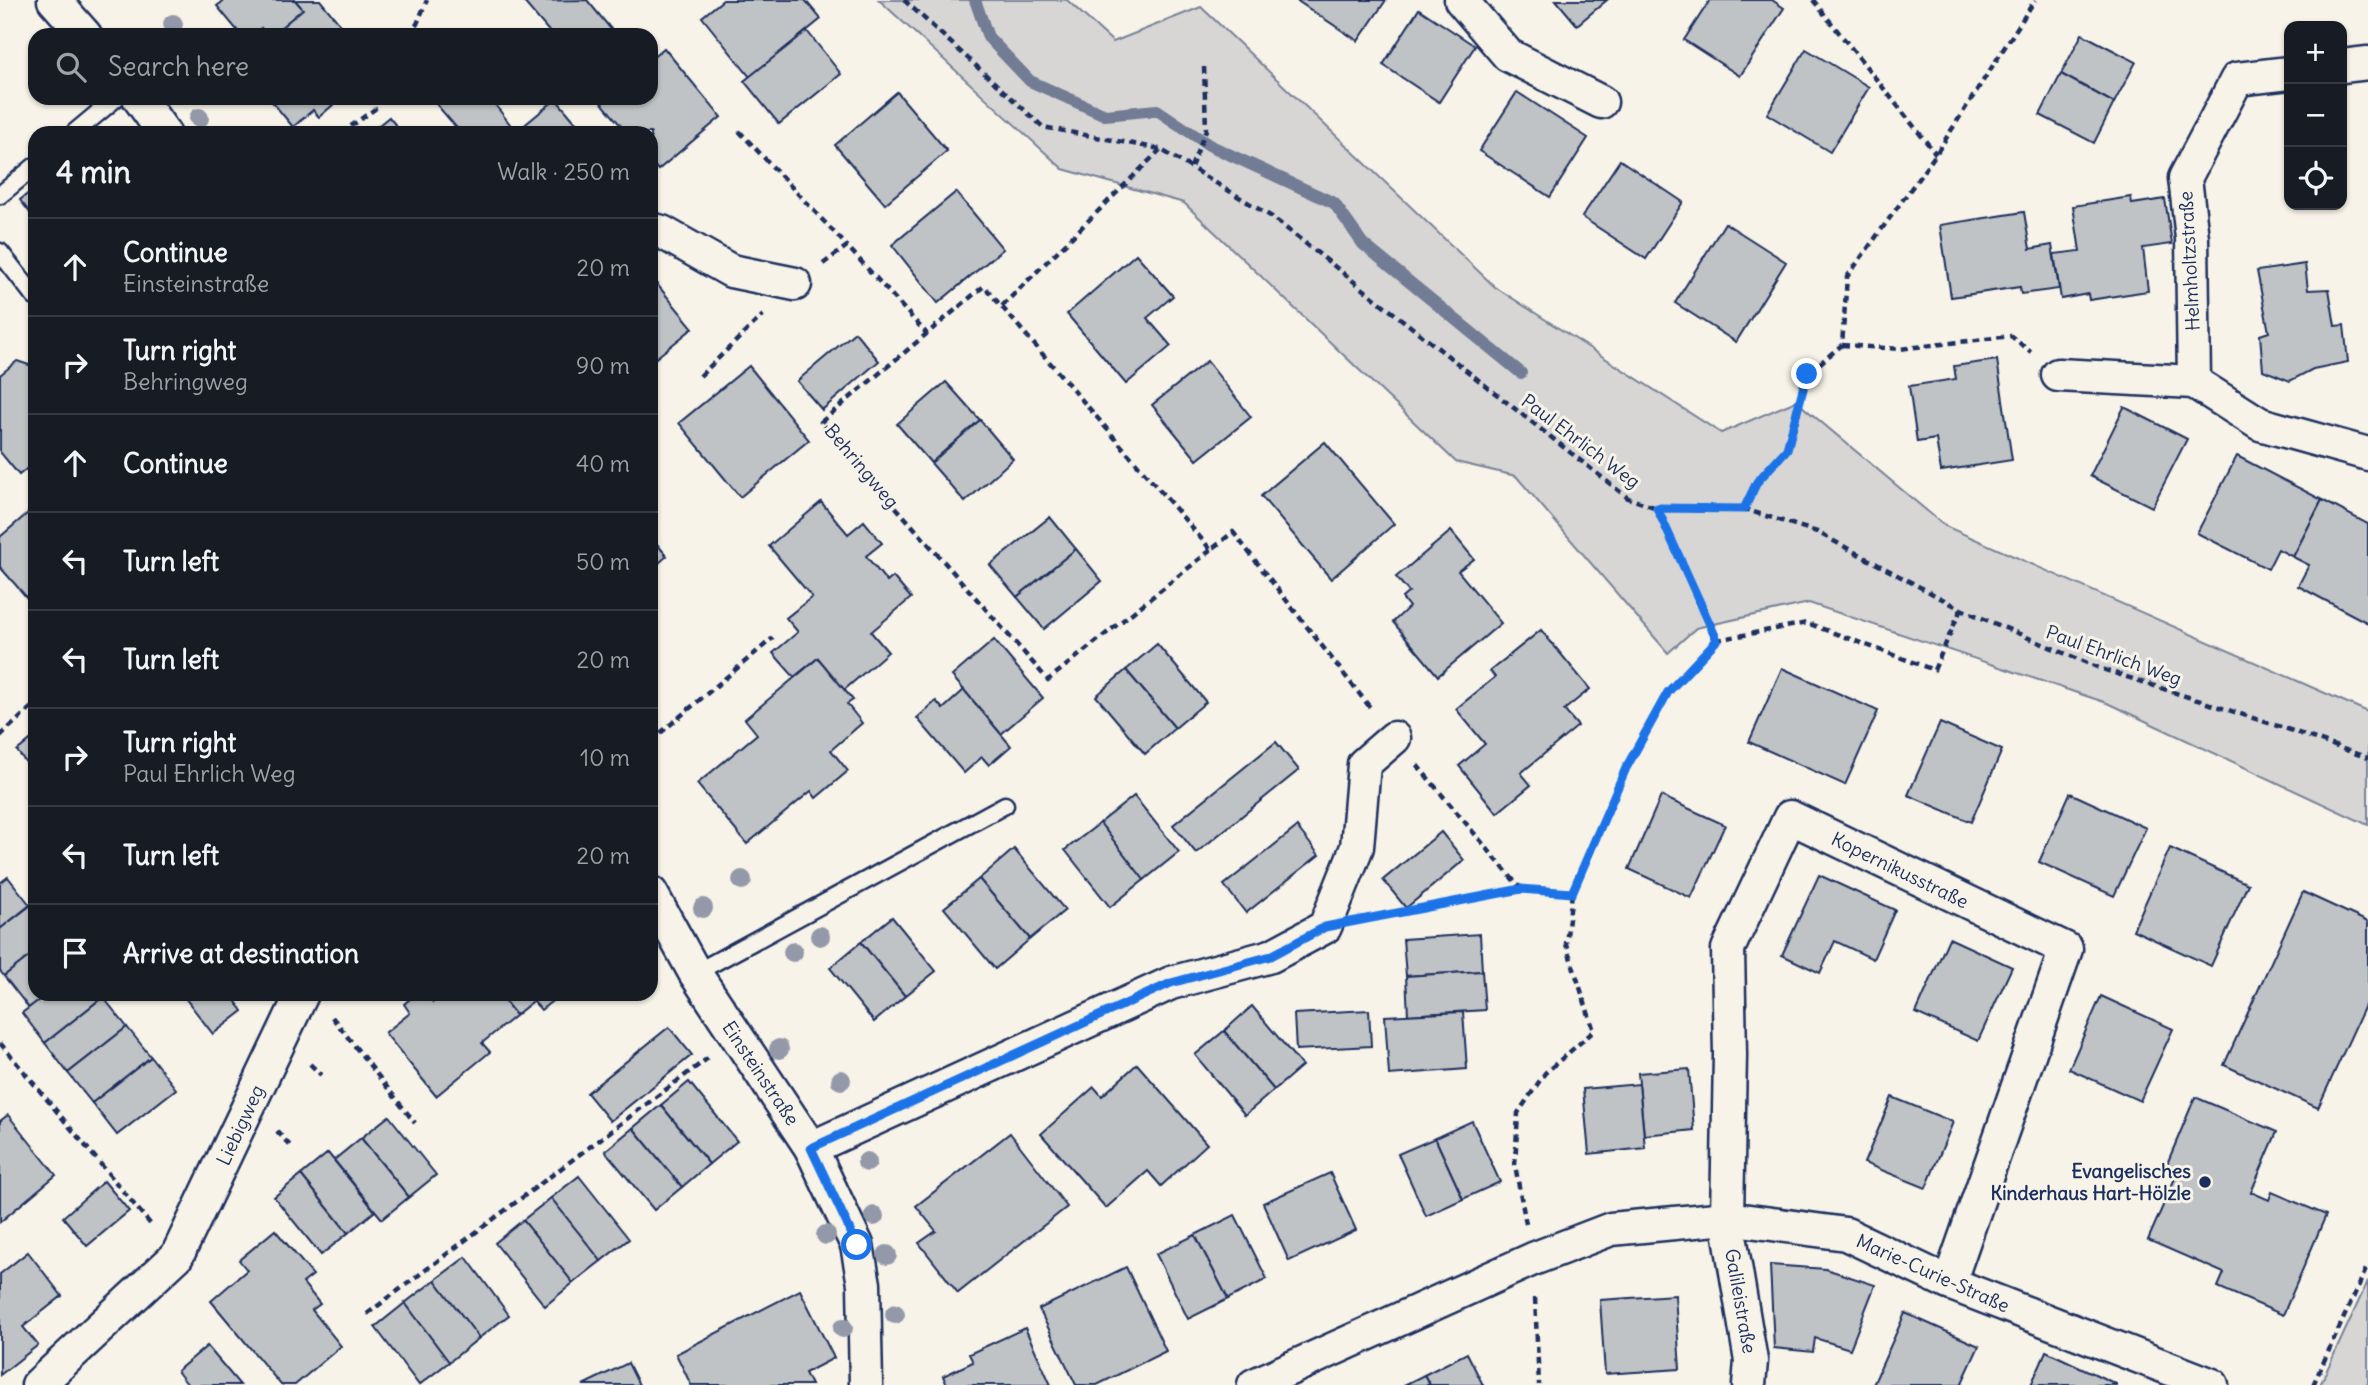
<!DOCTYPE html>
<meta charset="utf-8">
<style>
:root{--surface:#171b24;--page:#242831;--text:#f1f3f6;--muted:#9ea1a6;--line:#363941}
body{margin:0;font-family:Delius,sans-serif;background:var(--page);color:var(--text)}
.controls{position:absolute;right:21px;top:21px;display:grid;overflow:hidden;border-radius:14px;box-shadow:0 2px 5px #0004}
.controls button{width:63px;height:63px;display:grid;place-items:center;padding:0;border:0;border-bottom:2px solid var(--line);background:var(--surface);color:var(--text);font:35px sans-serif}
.stop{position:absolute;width:21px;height:21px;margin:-16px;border:5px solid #1a73e8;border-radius:50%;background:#fff}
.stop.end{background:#1a73e8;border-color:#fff;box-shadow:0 2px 7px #0008}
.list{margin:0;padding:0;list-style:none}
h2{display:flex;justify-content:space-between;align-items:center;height:91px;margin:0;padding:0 28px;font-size:30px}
h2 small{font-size:23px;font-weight:400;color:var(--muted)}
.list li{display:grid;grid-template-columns:46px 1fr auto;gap:21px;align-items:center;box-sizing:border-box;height:98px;padding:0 28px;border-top:2px solid var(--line)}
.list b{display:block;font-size:26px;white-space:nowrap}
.list p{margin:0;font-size:23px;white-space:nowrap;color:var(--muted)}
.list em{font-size:23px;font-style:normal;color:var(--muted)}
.icon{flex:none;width:38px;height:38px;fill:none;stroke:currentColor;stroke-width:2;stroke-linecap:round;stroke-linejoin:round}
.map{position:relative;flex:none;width:2368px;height:1385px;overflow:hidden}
.search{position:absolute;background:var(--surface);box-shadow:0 2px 5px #0004;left:28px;top:28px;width:630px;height:77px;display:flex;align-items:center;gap:18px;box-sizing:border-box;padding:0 24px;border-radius:21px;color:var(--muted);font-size:26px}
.panel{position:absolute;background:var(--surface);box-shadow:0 2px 5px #0004;left:28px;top:126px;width:630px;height:875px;border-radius:21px}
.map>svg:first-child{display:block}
.green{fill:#d7d6d4;stroke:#798299;stroke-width:2}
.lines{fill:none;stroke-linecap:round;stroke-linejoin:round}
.stream{stroke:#727c95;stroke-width:12}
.building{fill:#c0c3c5;stroke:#1b2f5e;stroke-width:2}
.lane-casing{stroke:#1b2f5e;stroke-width:21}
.street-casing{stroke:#1b2f5e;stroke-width:37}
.path{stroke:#1b2f5e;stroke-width:4.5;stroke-dasharray:7 5;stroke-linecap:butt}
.lane{stroke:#f7f3e8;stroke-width:16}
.street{stroke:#f7f3e8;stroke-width:32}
.tree{fill:#9399a9}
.route{stroke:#1a73e8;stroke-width:9}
.poi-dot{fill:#1b2f5e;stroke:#f7f3e8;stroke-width:2.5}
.labels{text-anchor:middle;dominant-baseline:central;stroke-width:6;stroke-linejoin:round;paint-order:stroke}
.street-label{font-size:19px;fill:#1b2f5e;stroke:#f7f3e8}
.poi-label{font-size:19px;font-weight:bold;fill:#1b2f5e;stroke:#f7f3e8;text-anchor:end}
</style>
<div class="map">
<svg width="2368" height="1385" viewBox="0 0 2368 1385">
<rect width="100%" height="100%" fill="#f7f3e8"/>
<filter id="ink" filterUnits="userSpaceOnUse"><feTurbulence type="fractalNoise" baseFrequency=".0143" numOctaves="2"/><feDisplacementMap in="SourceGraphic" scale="14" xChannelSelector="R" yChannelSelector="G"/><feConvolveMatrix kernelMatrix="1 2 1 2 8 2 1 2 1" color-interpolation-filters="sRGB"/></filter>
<g filter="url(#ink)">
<g class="green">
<polygon points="879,0 1067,0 1113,42 1201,7 1495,287 1721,433 1796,401 1945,526 2368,712 2368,825 2107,703 1809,603 1696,628 1668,653 1516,476 1456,462 1184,203 1063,169"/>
<polygon points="2368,1281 2368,1385 2320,1385"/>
</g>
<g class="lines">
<polyline class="stream" points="975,0 988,37 1030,81 1105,115 1157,110 1209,145 1334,203 1363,244 1521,373"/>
</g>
<g class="building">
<polygon points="225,0 295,0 303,9 272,35 267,35 261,28 253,35 241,35 217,6"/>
<polygon points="295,0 320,0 343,28 339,31 342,35 272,35 303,9"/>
<polygon points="587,0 615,34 614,35 552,35 523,1"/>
<polygon points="723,0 805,0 821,19 750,77 702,17"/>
<polygon points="1296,0 1386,0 1358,41"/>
<polygon points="1556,0 1607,0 1577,25"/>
<polygon points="1710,0 1772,0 1784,8 1740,76 1684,40"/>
<polygon points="1419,9 1475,46 1439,102 1383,65"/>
<polygon points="807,31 841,74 779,124 744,81"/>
<polygon points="2082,34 2136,62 2114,103 2061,74"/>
<polygon points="664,48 721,117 658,170 651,162 651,133 627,133 601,102 606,98 651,98 651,59"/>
<polygon points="1806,49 1869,87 1830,152 1767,114"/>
<polygon points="2061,74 2114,103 2094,143 2040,115"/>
<polygon points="897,92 947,151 885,204 835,145"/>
<polygon points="1517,92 1588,138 1550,197 1479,151"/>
<polygon points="269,98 341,98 319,117 313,110 293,127"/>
<polygon points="431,98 490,98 516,132 461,133"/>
<polygon points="556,99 583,131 581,133 515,133"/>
<polygon points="389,117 402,133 369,133"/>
<polygon points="1620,160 1683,202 1646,259 1582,217"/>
<polygon points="35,188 35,219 20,200"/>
<polygon points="956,192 1003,249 938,303 892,245"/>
<polygon points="2131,197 2132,204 2165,199 2172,244 2143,248 2148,291 2089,300 2088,294 2061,299 2054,254 2080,251 2073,206"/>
<polygon points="2024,212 2030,249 2052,245 2059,289 2021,294 2020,287 1951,297 1940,225"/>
<polygon points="1725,223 1786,262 1736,342 1675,303"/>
<polygon points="1136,254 1173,296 1147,318 1171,346 1126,384 1067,314"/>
<polygon points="2305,264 2308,290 2329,289 2335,326 2344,325 2348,362 2313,369 2290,381 2263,370 2260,335 2269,332 2257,271"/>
<polygon points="651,277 693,328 651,362"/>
<polygon points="855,332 879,361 822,410 797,381"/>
<polygon points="1997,360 2012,460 1941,471 1936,439 1917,442 1909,386 1956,379 1954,366"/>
<polygon points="17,361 35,367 35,462 19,475 0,452 0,375"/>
<polygon points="1207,361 1251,417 1197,460 1152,405"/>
<polygon points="749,366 809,440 740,497 679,423"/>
<polygon points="946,382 980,420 931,463 897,424"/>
<polygon points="2124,407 2187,439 2152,507 2090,476"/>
<polygon points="980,420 1013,459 965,502 931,463"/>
<polygon points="1325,442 1394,524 1331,579 1261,496"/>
<polygon points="2237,456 2322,500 2293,557 2278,549 2268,569 2197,533"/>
<polygon points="2322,500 2368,524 2368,623 2298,586 2309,565 2293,557"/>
<polygon points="821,502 848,534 864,521 882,543 866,556 887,582 893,577 911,598 871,632 888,652 844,690 818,658 794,677 773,653 798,632 786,618 812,597 769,546"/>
<polygon points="35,507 35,607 0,567 0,537"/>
<polygon points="1050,517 1076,549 1017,597 990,565"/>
<polygon points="1451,531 1474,559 1458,571 1501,623 1438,676 1393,622 1409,607 1402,598 1409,592 1396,577"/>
<polygon points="651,537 667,556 651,570"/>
<polygon points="1076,549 1102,581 1044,629 1017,597"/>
<polygon points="1541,630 1590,689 1564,710 1578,726 1521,773 1531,785 1497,813 1459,766 1485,744 1456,709 1495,677 1490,671"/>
<polygon points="994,640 1043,698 1001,734 952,676"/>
<polygon points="1157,644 1206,702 1175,728 1126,670"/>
<polygon points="818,658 853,700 847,704 862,723 831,750 848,771 816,798 811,791 747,844 697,784 757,734 745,719"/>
<polygon points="1782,668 1878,711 1845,785 1749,742"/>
<polygon points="1126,670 1175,728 1145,754 1096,696"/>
<polygon points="964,690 1011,746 989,765 982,757 964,773 917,718 936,701 943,709"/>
<polygon points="1940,723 2002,750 1971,822 1908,795"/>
<polygon points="35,736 35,774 17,751"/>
<polygon points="1276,742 1299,770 1196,853 1173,825"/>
<polygon points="2070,793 2146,828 2114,896 2039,862"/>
<polygon points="1134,796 1179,852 1144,880 1100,823"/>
<polygon points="1661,796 1725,825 1691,898 1629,869"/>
<polygon points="1100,823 1144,880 1110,907 1065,850"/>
<polygon points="1297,827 1319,855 1246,913 1224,885"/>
<polygon points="1441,832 1464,860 1406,908 1383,880"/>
<polygon points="2170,848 2248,884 2211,966 2133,930"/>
<polygon points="1014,849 1065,910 1030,939 979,879"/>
<polygon points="1819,875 1895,910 1873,959 1835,941 1820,973 1782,955"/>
<polygon points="8,877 30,905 0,929 0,883"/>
<polygon points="979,879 1030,939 995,969 944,908"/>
<polygon points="2303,892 2368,922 2368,999 2318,1108 2224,1065"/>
<polygon points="35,902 35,952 4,976 0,971 0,929"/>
<polygon points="892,917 936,971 905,996 861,942"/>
<polygon points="1480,934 1482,971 1406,976 1403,939"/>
<polygon points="1949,938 2012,967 1978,1041 1916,1013"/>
<polygon points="861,942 905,996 874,1022 830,968"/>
<polygon points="35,952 35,994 47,994 29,1008 4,976"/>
<polygon points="1482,971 1485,1010 1408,1015 1406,976"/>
<polygon points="47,994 101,994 103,997 45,1043 22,1013"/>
<polygon points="182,994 230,994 243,1011 213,1034"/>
<polygon points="416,994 426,994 433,1002 443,994 499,994 516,1015 482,1043 490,1052 436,1096 385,1033 410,1013 404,1004"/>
<polygon points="499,994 561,994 541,1010 533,1001 516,1015"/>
<polygon points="2101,996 2173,1029 2140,1101 2069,1069"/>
<polygon points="103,997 127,1027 68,1073 45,1043"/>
<polygon points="1252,1006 1302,1066 1274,1090 1224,1031"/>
<polygon points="1369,1010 1371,1046 1296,1050 1294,1014"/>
<polygon points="1463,1012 1467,1069 1389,1075 1385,1016"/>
<polygon points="127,1027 151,1057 92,1103 68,1073"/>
<polygon points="669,1027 692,1055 610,1121 587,1093"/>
<polygon points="1224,1031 1274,1090 1245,1115 1195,1055"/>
<polygon points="151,1057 176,1089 117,1135 92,1103"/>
<polygon points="1137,1064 1207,1144 1161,1186 1148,1171 1106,1208 1041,1134 1094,1087 1102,1096"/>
<polygon points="1689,1069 1694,1130 1644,1135 1638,1073"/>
<polygon points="689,1082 737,1141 709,1164 661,1105"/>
<polygon points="1639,1084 1645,1148 1589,1154 1583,1089"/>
<polygon points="1892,1097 1953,1122 1926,1188 1864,1163"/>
<polygon points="2195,1097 2277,1132 2251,1192 2269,1200 2272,1192 2326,1215 2283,1315 2218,1287 2224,1273 2148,1240 2179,1169 2167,1164"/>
<polygon points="661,1105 709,1164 682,1187 633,1128"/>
<polygon points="8,1115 56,1175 0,1222 0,1121"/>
<polygon points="389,1116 436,1175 409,1197 361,1138"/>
<polygon points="1472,1121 1500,1182 1463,1199 1435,1138"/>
<polygon points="633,1128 682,1187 654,1210 605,1151"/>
<polygon points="1010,1133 1067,1207 958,1293 919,1243 936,1231 916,1206"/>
<polygon points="361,1138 409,1197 382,1219 334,1160"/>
<polygon points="1435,1138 1463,1199 1426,1216 1398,1154"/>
<polygon points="328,1153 375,1211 348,1233 301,1175"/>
<polygon points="1330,1173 1356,1230 1289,1261 1263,1203"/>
<polygon points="301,1175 348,1233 321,1255 274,1197"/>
<polygon points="579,1176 629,1239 601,1261 551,1198"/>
<polygon points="104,1181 129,1211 87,1246 63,1217"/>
<polygon points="551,1198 601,1261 573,1283 523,1220"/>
<polygon points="1235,1215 1267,1279 1228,1299 1195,1235"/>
<polygon points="523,1220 573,1283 545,1306 495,1243"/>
<polygon points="275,1230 313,1275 303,1283 320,1304 312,1310 341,1346 295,1385 281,1385 211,1301 247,1270 239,1260"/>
<polygon points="1195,1235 1228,1299 1188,1319 1156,1254"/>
<polygon points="28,1252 62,1296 23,1327 38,1345 0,1375 0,1274"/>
<polygon points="466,1257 509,1315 479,1338 435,1280"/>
<polygon points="1770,1265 1826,1269 1875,1285 1850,1349 1815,1338 1813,1352 1774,1348"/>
<polygon points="1126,1267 1166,1351 1097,1385 1076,1385 1039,1309"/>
<polygon points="435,1280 479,1338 449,1362 405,1303"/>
<polygon points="800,1290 834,1358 805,1373 811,1385 691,1385 676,1354"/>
<polygon points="1675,1295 1680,1369 1605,1374 1600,1300"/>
<polygon points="405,1303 449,1362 419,1385 375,1327"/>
<polygon points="1905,1313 1979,1346 1961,1385 1873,1385"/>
<polygon points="1025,1328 1051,1385 947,1385 943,1376 973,1362 969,1354"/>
<polygon points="207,1346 240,1385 188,1385 184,1380 177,1371"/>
<polygon points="2046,1351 2116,1384 2116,1385 2031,1385"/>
<polygon points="1467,1353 1483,1385 1430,1385 1424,1375"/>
<polygon points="628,1363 639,1385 583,1385"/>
<polygon points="1424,1375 1430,1385 1404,1385"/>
</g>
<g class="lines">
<defs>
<g id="lane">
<polyline points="74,133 116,98"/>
<polyline points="0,195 35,166"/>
<polyline points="0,252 35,297"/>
<polyline points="695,973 1005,805"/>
</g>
<g id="street">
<polyline points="54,0 85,35"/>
<polyline points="1461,0 1508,55 1601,102"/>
<polyline points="2342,66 2368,63"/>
<polyline points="2289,73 2237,79 2185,178 2192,238 2194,382 2260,424 2368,454"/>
<polyline points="139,98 164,133"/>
<polyline points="651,229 662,232 731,271 795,284"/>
<polyline points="2058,375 2194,382"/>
<polyline points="651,893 695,973 811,1148 857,1245 864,1284 866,1385"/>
<polyline points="811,1148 1171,983 1271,956 1325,927 1357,847 1364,764 1394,738"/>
<polyline points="38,1385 177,1256 302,994"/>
<polyline points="1254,1385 1533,1259 1611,1229 1727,1218 1846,1234 1949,1283 2212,1385"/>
<polyline points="1749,1385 1751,1361 1727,1218 1730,1055 1728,949 1790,817 2066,949 1949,1283"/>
</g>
</defs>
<use href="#lane" class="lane-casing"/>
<use href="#street" class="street-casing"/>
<g class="path">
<polyline points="904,0 1043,127 1160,149 1272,217 1628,498 1657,508 1744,509 1817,532 1961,609 2099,668 2293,731 2368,758"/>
<polyline points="1813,0 1936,154"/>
<polyline points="408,35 417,24 427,0"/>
<polyline points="739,131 847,246"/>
<polyline points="341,133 375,109 368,98"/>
<polyline points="1191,167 1206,130 1204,66"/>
<polyline points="823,264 847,246 927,334"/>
<polyline points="1002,306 1160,150"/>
<polyline points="1842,345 1899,349 2011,336 2031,352"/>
<polyline points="700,376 763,315"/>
<polyline points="1657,508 1717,640 1807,623 1934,670 1961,609"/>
<polyline points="1744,509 1757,482 1787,449 1807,374 1842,345 1847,277 1936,154 2035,0"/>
<polyline points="1211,550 1048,680 821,422 984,286 1211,550 1233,532 1372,710"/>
<polyline points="0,736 35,704"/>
<polyline points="651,741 773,638"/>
<polyline points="1417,765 1521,889 1572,893"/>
<polyline points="1367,919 1521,889"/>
<polyline points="332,1017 415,1123"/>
<polyline points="0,1043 152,1226"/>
<polyline points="310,1064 321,1075"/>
<polyline points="277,1131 292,1148"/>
<polyline points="1526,1224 1515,1165 1518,1113 1545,1073 1594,1031 1566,944 1572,893 1626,768 1668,692 1717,640"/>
<polyline points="1535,1298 1539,1385"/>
<polyline points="367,1314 708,1058"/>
<polyline points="2313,1385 2368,1265"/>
</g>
<use href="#lane" class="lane"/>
<use href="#street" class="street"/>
</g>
<g class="tree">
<circle cx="173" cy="24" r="10"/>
<circle cx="199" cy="118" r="10"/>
<circle cx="742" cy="880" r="10"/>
<circle cx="703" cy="908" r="10"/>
<circle cx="820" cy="936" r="10"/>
<circle cx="793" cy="952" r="10"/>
<circle cx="779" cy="1049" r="10"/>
<circle cx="841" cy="1080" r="10"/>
<circle cx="867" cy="1162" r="10"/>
<circle cx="874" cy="1216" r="10"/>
<circle cx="826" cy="1235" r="10"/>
<circle cx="887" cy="1255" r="10"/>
<circle cx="895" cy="1314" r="10"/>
<circle cx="843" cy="1328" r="10"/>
</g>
</g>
<g class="lines" filter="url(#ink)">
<polyline class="route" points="857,1245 811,1148 1171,983 1271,956 1325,927 1521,889 1572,893 1626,768 1668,692 1717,640 1657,508 1744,509 1757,482 1787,449 1807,374"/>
</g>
<circle class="poi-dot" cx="2205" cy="1182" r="7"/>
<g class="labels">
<g class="street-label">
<text transform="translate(2189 261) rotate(-93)">Helmholtzstraße</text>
<text transform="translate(1581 441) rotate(37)">Paul Ehrlich Weg</text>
<text transform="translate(862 466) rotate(50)">Behringweg</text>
<text transform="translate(2114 655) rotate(20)">Paul Ehrlich Weg</text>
<text transform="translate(1900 870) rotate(26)">Kopernikusstraße</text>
<text transform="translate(761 1073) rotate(56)">Einsteinstraße</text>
<text transform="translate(240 1125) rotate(-65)">Liebigweg</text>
<text transform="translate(1933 1273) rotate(24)">Marie-Curie-Straße</text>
<text transform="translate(1741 1301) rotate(80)">Galileistraße</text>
</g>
<g class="poi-label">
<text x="2191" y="1171">Evangelisches<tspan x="2191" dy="22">Kinderhaus Hart-Hölzle</tspan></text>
</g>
</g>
</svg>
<div class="controls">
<button>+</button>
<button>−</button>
<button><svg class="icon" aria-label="locate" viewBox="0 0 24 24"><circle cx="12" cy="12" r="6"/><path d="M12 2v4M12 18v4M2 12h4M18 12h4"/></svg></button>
</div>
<div class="stop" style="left:857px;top:1245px"></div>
<div class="stop end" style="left:1807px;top:374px"></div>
<div class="search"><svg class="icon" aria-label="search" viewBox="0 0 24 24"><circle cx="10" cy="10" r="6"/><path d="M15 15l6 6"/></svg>Search here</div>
<section class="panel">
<h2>4 min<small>Walk · 250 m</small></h2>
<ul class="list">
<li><svg class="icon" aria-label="ahead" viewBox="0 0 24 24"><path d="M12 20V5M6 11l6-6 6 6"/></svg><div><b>Continue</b><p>Einsteinstraße</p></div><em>20 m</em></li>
<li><svg class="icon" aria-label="right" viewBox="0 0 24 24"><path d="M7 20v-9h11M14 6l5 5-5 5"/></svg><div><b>Turn right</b><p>Behringweg</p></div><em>90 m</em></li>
<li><svg class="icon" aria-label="ahead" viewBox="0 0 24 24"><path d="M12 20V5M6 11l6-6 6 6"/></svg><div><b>Continue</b></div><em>40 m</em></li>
<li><svg class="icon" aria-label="left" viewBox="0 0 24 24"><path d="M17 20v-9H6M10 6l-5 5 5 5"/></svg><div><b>Turn left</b></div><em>50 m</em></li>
<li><svg class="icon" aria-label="left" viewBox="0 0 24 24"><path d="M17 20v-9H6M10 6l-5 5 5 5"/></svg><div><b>Turn left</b></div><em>20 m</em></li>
<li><svg class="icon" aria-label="right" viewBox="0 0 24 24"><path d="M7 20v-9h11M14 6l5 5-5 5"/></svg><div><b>Turn right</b><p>Paul Ehrlich Weg</p></div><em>10 m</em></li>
<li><svg class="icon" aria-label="left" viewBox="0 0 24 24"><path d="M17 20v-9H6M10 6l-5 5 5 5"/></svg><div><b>Turn left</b></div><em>20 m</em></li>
<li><svg class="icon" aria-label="arrive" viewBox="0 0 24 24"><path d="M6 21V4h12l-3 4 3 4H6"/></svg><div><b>Arrive at destination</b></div></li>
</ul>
</section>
</div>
